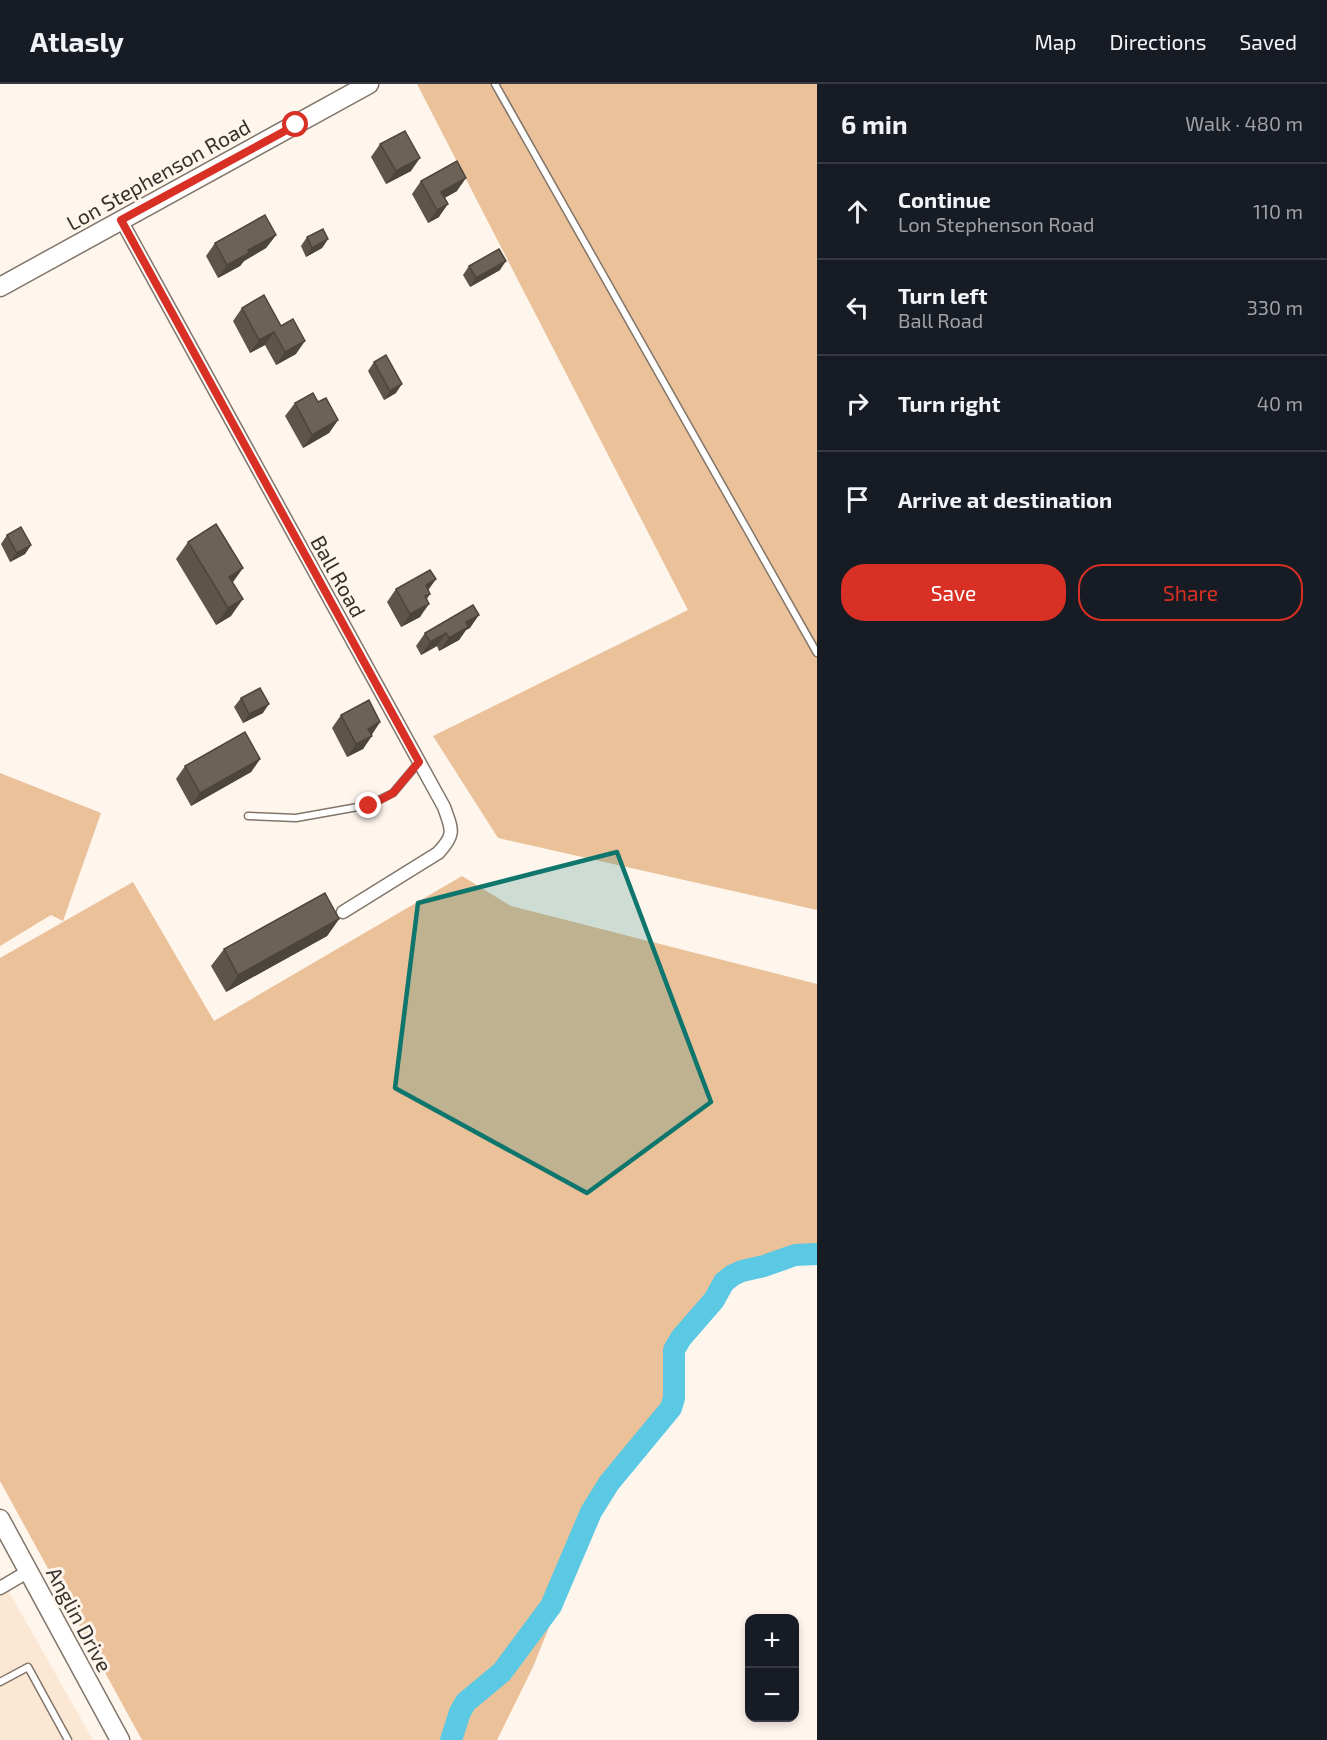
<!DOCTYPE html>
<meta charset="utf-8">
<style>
:root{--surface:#171b24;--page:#20242c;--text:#f1f3f6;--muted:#9ea1a6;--line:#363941;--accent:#d93025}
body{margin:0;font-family:"Exo 2",sans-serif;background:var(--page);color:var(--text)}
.controls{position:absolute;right:18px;bottom:18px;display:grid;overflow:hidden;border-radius:12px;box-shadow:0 3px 9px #0003}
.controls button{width:54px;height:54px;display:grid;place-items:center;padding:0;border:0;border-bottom:2px solid var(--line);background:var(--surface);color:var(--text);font:30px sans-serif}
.stop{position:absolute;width:18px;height:18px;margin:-14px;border:4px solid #d93025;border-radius:50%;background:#fff}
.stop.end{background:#d93025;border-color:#fff;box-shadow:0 2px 6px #0008}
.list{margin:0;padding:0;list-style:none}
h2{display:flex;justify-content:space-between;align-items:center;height:78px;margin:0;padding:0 24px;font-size:26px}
h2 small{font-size:20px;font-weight:400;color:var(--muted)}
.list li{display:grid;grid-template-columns:39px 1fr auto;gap:18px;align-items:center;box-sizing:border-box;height:96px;padding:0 24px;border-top:2px solid var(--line)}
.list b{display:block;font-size:22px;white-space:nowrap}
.list p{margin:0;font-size:20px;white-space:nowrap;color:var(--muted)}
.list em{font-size:20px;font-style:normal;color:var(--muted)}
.actions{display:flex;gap:12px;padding:18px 24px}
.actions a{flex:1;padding:14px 0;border:2px solid var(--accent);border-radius:24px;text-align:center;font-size:21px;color:var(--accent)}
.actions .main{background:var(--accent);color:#fff}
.icon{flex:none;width:33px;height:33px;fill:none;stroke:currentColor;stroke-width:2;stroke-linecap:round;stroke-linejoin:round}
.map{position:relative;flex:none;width:817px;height:1656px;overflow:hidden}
header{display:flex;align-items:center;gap:36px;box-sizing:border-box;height:84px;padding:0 30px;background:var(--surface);border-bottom:2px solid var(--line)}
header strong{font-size:28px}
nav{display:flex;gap:33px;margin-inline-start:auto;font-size:21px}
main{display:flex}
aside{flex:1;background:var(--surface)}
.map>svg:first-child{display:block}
.built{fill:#fbe7d4}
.green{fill:#eac199}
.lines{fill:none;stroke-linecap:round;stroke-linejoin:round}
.river{stroke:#5bc9e4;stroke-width:22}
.lane-casing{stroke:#82756a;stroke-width:9}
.street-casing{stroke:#82756a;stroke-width:15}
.secondary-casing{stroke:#82756a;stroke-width:21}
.lane{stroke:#fff;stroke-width:6}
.street{stroke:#fff;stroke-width:12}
.secondary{stroke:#fff;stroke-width:18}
.wall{fill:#5e544a}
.shaded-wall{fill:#4c453c}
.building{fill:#6d6256;stroke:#4c453c;stroke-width:1.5}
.route{stroke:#d93025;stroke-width:8}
.marked{fill:#0f766e;fill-opacity:0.2;stroke:#0f766e;stroke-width:4.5;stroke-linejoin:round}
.labels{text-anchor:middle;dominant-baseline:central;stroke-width:6;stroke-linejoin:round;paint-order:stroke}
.street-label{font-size:21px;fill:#36312c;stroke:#fef5ed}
</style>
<header>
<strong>Atlasly</strong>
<nav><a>Map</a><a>Directions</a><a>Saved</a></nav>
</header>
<main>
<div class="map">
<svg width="817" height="1656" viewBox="0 0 817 1656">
<rect width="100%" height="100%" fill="#fef5ed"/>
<polygon class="built" points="0,1492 93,1656 0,1656"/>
<g class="green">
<polygon points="417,0 817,0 817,826 498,754 433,652 688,526"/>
<polygon points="0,689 101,729 63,837 51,831 0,862"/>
<polygon points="462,792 511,822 817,900 817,1165 799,1167 764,1179 695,1226 678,1250 676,1277 679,1313 608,1397 533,1583 497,1656 142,1656 0,1397 0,874 133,798 214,937"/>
</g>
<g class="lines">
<polyline class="river" points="451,1656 460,1628 466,1618 502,1588 551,1522 591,1428 609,1399 671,1324 674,1314 674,1266 681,1254 714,1216 724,1198 733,1191 742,1187 764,1182 795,1171 817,1170"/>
<defs>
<g id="lane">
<polyline points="495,0 817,569"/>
<polyline points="248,732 296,734 369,721 393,709 419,678"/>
<polyline points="0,1598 28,1583 68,1656"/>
</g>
<g id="street">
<path d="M121 136 444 723C452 746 456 750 438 769L343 828"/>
<polyline points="0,1504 29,1487"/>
</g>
<g id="secondary">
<polyline points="0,203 369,0"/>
<polyline points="0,1435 120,1656"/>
</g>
</defs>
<use href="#lane" class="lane-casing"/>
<use href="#street" class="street-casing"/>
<use href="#secondary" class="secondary-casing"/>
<use href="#lane" class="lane"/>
<use href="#street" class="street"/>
<use href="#secondary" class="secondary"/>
</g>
<g class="wall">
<polygon points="380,60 411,87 386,100 371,73"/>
<polygon points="421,97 457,107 444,114 439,133 428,139 412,110"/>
<polygon points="276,151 266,164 244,177 240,182 218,194 206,172 215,159"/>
<polygon points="307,153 328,155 322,164 306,173 301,162"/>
<polygon points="469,182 500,186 470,203 463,191"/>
<polygon points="264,211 296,270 276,281 265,261 250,269 233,237 242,224"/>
<polygon points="374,278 396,309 384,316 368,287"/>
<polygon points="318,318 338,336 329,349 303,364 285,332 295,319"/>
<polygon points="7,451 31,461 25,470 10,478 1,460"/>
<polygon points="188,458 233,499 231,532 216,541 176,475"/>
<polygon points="436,495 428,506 430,510 427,515 420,533 401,543 387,518 396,505"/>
<polygon points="470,544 466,546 459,556 439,567 437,562 421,571 416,562 425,549"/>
<polygon points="241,614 263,629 243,639 234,623"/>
<polygon points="341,631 380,638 363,665 347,673 332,644"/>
<polygon points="260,675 251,688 191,722 176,695 185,682"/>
<polygon points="339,835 327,852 226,908 211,882 224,865"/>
</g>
<g class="shaded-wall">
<polygon points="420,74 411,87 386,100 396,87"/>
<polygon points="466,94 457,107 434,120 441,108"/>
<polygon points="448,120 439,133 428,139 437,126"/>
<polygon points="276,151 266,164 244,177 240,182 218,194 227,181 248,166"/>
<polygon points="328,155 322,164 306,173 312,164"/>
<polygon points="506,177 500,186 470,203 476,194"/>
<polygon points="274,248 265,261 250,269 259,256"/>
<polygon points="305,257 296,270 276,281 285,268"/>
<polygon points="402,300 396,309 384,316 390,307"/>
<polygon points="338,336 329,349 303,364 312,351"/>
<polygon points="31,461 25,470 10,478 17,469"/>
<polygon points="243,484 231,501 217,510 229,493"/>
<polygon points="436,495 426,509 426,501"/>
<polygon points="243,515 231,532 216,541 228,524"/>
<polygon points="429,520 420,533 401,543 410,530"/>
<polygon points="479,531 470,544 466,546 459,556 439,567 449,554 466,538"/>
<polygon points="446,549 437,562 421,571 430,558"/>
<polygon points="269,620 263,629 243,639 249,630"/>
<polygon points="380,638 371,651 368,645"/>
<polygon points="372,652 363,665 347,673 356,660"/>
<polygon points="260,675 251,688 191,722 200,709"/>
<polygon points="339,835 327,852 226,908 238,891"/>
</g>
<g class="building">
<polygon points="405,47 420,74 396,87 380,60"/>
<polygon points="457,77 466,94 441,108 448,120 437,126 421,97"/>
<polygon points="265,131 276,151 248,166 249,169 227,181 215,159"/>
<polygon points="323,145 328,155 312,164 307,153"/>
<polygon points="499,165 506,177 476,194 469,182"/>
<polygon points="264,211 281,242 293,235 305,257 285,268 274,248 259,256 242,224"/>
<polygon points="386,271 402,300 390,307 374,278"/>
<polygon points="313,309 318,318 326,314 338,336 312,351 295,319"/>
<polygon points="216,440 243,484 229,493 243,515 228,524 188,458"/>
<polygon points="21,443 31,461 17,469 7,451"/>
<polygon points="430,486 436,495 426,501 430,510 425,512 429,520 410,530 396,505"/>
<polygon points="473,521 479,531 466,538 468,543 449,554 446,549 430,558 425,549"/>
<polygon points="260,604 269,620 249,630 241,614"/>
<polygon points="369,616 380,638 368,645 372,652 356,660 341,631"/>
<polygon points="245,648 260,675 200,709 185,682"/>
<polygon points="325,809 339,835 238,891 224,865"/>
</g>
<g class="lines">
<polyline class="route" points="296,41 121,136 419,678 393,709 369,722"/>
</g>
<path class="marked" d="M617 768 711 1018 587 1109 395 1004 418 819Z"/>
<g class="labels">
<g class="street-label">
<text transform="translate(158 90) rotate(-29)">Lon Stephenson Road</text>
<text transform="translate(339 492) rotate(61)">Ball Road</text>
<text transform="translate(80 1535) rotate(62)">Anglin Drive</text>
</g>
</g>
</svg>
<div class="controls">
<button>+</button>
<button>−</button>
</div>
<div class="stop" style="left:296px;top:41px"></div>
<div class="stop end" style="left:369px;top:722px"></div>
</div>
<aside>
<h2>6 min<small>Walk · 480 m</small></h2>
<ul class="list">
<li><svg class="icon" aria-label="ahead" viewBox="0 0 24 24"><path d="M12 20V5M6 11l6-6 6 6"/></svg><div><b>Continue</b><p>Lon Stephenson Road</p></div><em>110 m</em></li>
<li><svg class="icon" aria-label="left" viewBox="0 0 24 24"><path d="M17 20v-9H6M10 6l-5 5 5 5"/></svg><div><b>Turn left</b><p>Ball Road</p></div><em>330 m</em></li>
<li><svg class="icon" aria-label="right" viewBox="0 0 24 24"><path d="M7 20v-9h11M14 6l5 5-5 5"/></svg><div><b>Turn right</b></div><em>40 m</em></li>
<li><svg class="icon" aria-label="arrive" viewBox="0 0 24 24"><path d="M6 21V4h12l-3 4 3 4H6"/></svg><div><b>Arrive at destination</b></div></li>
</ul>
<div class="actions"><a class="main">Save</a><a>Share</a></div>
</aside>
</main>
